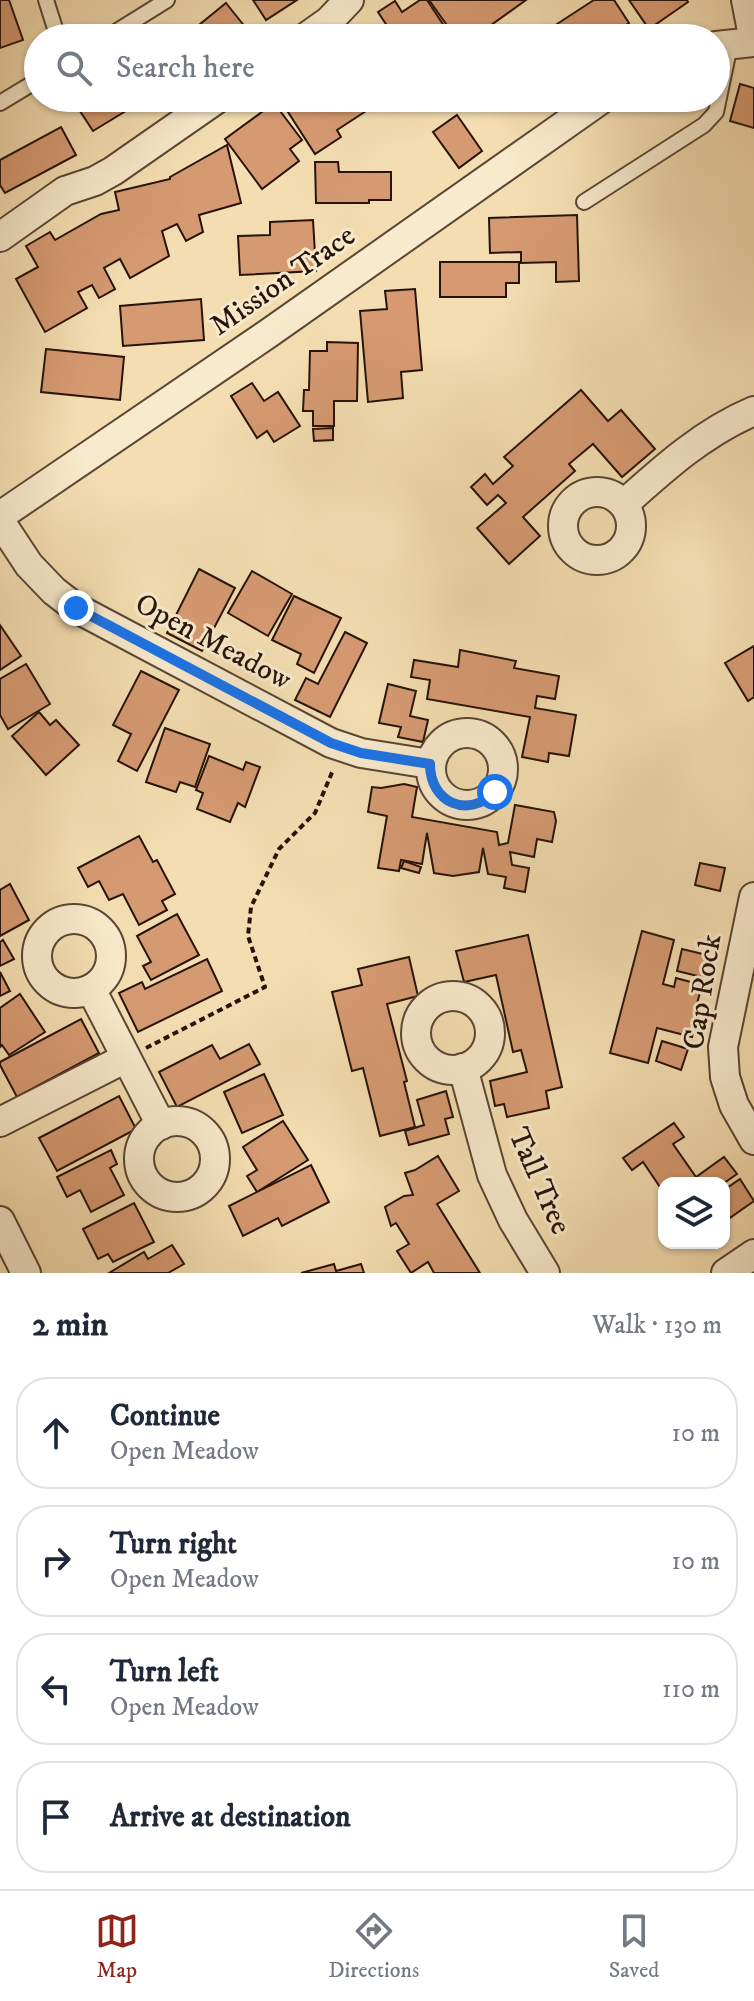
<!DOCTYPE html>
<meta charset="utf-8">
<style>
:root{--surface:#fff;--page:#f6f6f7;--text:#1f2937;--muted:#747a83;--line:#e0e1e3;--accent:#8f2418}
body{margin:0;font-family:"IM FELL DW Pica",serif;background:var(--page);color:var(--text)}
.controls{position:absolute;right:24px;bottom:24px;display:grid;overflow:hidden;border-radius:16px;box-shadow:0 2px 6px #0004}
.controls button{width:72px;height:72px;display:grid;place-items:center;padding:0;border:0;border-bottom:2px solid var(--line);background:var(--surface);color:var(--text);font:40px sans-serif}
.stop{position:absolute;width:24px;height:24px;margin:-18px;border:6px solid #1a73e8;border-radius:50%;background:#fff}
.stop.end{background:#1a73e8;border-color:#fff;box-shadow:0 2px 8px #0008}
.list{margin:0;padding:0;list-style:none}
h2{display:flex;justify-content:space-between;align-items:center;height:104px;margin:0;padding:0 32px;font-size:34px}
h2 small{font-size:26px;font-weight:400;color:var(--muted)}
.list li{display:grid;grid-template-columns:52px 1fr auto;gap:24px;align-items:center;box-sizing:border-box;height:112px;margin:0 16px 16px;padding:0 16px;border:2px solid var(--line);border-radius:32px}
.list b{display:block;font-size:30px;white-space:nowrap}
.list p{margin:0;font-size:26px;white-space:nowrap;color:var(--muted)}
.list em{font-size:26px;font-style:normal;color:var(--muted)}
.icon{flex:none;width:44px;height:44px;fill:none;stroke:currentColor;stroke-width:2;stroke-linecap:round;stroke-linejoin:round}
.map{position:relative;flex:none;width:754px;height:1273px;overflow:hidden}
.search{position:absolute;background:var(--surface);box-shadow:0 2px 6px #0004;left:24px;right:24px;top:24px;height:88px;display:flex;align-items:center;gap:20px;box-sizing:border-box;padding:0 28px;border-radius:44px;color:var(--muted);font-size:30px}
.sheet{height:616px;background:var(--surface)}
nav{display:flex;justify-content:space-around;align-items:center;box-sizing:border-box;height:112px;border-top:2px solid var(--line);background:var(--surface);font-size:22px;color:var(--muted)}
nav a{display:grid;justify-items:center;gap:4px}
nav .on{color:var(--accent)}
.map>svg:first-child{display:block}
.building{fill:#d69a72;stroke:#27130a;stroke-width:2}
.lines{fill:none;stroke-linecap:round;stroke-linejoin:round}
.lane-casing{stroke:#5a4634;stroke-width:18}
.street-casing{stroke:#5a4634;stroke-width:32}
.path{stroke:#27130a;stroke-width:4;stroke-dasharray:6 4;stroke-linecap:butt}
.lane{stroke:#f8eacc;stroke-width:14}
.street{stroke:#f8eacc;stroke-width:28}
.route{stroke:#1a73e8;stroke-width:10}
.labels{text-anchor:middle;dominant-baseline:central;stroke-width:6;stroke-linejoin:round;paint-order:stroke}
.street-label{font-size:30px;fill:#27130a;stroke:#f8eacc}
</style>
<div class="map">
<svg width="754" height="1273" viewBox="0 0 754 1273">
<rect width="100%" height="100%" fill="#f4deb1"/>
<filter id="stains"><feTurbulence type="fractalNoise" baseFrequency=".0025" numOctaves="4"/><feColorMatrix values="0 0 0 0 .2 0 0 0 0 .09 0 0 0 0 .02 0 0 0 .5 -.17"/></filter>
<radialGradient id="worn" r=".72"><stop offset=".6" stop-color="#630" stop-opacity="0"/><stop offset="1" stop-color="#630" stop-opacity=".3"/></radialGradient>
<g class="building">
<polygon points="0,0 9,0 23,40 0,48"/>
<polygon points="253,0 297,0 266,20"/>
<polygon points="420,0 427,0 452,38 395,38 378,12 395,1 402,12"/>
<polygon points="429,0 526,0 473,38 456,38"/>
<polygon points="594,0 614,0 629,23 605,38 565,38 557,24"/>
<polygon points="629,0 687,0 688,2 649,29"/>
<polygon points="226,3 246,28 234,38 183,38"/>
<polygon points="740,84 754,88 754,128 730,121"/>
<polygon points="87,98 147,98 93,131 76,105"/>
<polygon points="279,98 386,98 337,130 341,137 315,154"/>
<polygon points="274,103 302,140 290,149 299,161 262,189 225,139"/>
<polygon points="457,115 482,151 459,168 433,132"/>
<polygon points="61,127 76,155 5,193 0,185 0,160"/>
<polygon points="227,145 241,203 199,215 203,232 186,241 177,224 162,231 169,256 130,278 120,259 104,268 115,289 99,298 92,285 78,292 87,308 45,332 16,279 38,267 26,246 50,232 55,240 101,214 119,210 115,192 170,179 170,177"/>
<polygon points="315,162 338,162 339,172 391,172 391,200 369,200 369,203 316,203"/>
<polygon points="577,215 579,281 556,282 556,262 521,263 521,252 490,253 489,218"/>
<polygon points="313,220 316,271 240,275 238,236 270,235 270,222"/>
<polygon points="440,262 519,262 519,283 506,283 506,297 440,297"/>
<polygon points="415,289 422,370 401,372 403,398 368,402 360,311 387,309 385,291"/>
<polygon points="201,299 204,340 123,346 120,306"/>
<polygon points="327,342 358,343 357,401 334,401 334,426 313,426 313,411 303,411 304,390 309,390 310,351 327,351"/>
<polygon points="46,349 124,357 120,400 41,392"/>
<polygon points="252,383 264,401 278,392 300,426 274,442 267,431 257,438 231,396"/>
<polygon points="581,390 608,421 621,410 655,449 622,477 593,444 569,464 575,471 523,517 540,536 509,564 477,528 506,503 498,495 487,505 471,487 485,474 493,484 513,466 504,457"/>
<polygon points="333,428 333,440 314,441 313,429"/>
<polygon points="199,569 235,588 202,651 167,633"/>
<polygon points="252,571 292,594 268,636 228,613"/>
<polygon points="294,596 341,618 314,673 297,664 301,654 272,640"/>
<polygon points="0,625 21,656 0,670"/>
<polygon points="345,632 367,643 330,717 295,700 306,678 318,684"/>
<polygon points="754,646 754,697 748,701 725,663"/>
<polygon points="460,650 516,661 514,668 559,676 555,699 537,696 535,708 576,715 569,756 549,753 548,762 522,757 530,717 427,699 430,680 411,677 414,660 458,667"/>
<polygon points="26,664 50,704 8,729 0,715 0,679"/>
<polygon points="141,671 179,690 137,771 118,761 131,734 113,725"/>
<polygon points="388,684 416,691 410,716 428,720 423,742 398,737 401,727 379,723"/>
<polygon points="39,712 50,725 56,720 79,745 46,775 12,736"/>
<polygon points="165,728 210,744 195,787 180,782 176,792 146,782"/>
<polygon points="209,756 243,770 246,762 260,767 245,807 238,803 230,822 197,809 203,793 196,790"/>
<polygon points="404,784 417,787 412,817 497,832 499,845 508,843 515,805 554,812 556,821 552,842 537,839 534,857 510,852 512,865 529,868 525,892 504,888 506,877 488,874 483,848 479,872 453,876 434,873 427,833 422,864 401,860 399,871 378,868 387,816 368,812 372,787 381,788"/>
<polygon points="139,836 153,862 157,860 175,894 162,901 167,910 139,925 123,894 109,900 99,881 88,887 78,868"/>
<polygon points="404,861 421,867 419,873 401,868"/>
<polygon points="700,863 725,868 720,891 695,885"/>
<polygon points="10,884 29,920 0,936 0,890"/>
<polygon points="177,914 199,955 151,980 143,966 151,962 137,936"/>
<polygon points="642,931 674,940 663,984 674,987 676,978 702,985 695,1011 698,1012 692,1037 657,1028 648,1063 610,1053"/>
<polygon points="528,935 562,1087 546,1091 549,1108 507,1117 504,1104 495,1106 490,1081 527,1072 521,1050 513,1052 496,975 464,982 456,951"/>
<polygon points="3,940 14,959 0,966 0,942"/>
<polygon points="682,949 707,955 702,977 677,971"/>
<polygon points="409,957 418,996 387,1004 407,1081 404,1082 415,1127 380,1136 363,1068 352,1071 332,992 362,985 358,969"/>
<polygon points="207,959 222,991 138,1032 119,993 142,982 145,989"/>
<polygon points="0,972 10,991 0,996"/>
<polygon points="20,994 45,1032 9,1055 2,1045 0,1047 0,1008"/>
<polygon points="81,1019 99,1053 17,1097 0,1065 0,1062"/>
<polygon points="662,1041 688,1049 681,1070 656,1061"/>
<polygon points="249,1044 260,1064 177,1107 159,1072 212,1045 220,1059"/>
<polygon points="264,1074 283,1115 242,1133 224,1092"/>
<polygon points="446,1091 453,1117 445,1119 449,1134 409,1145 405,1131 424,1125 417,1100"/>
<polygon points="119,1096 136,1129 57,1171 39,1138"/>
<polygon points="283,1121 308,1160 257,1192 247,1176 257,1170 243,1147"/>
<polygon points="674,1123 684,1137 673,1144 696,1177 724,1157 737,1174 724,1183 664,1183 664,1193 643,1162 632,1170 623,1158"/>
<polygon points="111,1150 117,1164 110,1168 124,1195 91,1212 80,1190 67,1197 57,1177"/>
<polygon points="438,1156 459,1191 437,1204 480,1273 434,1273 428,1262 411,1273 397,1251 409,1244 396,1223 391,1226 385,1207 404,1196 413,1195 405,1173 415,1170"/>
<polygon points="311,1165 329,1202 282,1226 278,1218 243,1236 229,1206"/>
<polygon points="740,1179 754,1201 724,1222 724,1190"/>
<polygon points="134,1203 154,1242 113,1262 108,1254 98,1259 83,1229"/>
<polygon points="172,1245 184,1264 168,1273 109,1273 144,1252 148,1259"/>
<polygon points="334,1264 336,1271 361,1264 364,1273 301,1273"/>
</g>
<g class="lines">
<defs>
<g id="lane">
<polyline points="46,0 58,38"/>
<polyline points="106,38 167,0"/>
<polyline points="0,103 38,80"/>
<polyline points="584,202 704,125 716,112 730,45"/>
</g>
<g id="street">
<polyline points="746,0 754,41"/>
<polyline points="305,38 329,21 349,0"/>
<polyline points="716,46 754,42"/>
<polyline points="0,237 65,191 95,181 113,171 218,98"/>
<circle cx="597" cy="526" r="34"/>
<path d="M624 504C664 468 704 432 754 411"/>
<polyline points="0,516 269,333 603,98"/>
<polyline points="0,521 29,565 54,591 76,608 331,743 361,753 430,764"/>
<circle cx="467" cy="769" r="36"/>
<polyline points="754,897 723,1047 725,1077 734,1105 754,1140"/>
<circle cx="74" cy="956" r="37"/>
<polyline points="91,989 161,1125"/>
<circle cx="453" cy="1033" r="37"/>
<polyline points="463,1068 492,1175 513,1220 545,1273"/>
<circle cx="177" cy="1159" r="38"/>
<polyline points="0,1122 126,1058"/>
<polyline points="0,1221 26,1273"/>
<polyline points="726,1273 754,1254"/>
</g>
</defs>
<use href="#lane" class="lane-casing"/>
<use href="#street" class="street-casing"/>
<polyline class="path" points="146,1048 265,987 248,936 251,907 279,849 315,813 333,770"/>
<use href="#lane" class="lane"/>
<use href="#street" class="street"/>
</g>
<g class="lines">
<path class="route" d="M76 608 331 743 361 753 430 764C430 803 468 819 495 792"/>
</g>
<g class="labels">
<g class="street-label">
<text transform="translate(283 281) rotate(-35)">Mission Trace</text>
<text transform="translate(213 642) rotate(28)">Open Meadow</text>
<text transform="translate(703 992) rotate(-81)">Cap Rock</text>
<text transform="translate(539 1181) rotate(66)">Tall Tree</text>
</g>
</g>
<rect width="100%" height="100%" filter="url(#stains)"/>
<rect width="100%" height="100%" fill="url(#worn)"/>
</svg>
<div class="controls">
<button><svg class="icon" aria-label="layers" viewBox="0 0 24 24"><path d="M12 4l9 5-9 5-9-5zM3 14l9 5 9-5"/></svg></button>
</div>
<div class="stop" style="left:495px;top:792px"></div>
<div class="stop end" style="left:76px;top:608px"></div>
<div class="search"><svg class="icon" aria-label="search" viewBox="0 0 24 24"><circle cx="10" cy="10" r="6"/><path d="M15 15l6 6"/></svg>Search here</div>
</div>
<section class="sheet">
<h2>2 min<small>Walk · 130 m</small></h2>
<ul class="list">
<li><svg class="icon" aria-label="ahead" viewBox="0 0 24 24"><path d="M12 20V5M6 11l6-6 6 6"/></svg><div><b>Continue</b><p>Open Meadow</p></div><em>10 m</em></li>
<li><svg class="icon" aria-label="right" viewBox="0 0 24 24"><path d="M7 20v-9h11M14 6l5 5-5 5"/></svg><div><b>Turn right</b><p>Open Meadow</p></div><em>10 m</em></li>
<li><svg class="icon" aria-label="left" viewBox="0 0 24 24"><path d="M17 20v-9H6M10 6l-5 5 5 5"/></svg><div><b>Turn left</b><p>Open Meadow</p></div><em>110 m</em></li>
<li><svg class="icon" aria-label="arrive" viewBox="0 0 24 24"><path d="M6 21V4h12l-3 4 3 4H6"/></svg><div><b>Arrive at destination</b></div></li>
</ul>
</section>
<nav>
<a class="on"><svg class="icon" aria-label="map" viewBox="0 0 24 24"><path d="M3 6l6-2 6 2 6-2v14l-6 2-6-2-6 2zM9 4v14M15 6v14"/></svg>Map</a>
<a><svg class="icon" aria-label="directions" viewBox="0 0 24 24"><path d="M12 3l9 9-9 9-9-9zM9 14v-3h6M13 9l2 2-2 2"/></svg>Directions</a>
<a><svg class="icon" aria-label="saved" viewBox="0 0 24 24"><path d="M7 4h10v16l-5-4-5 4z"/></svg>Saved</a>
</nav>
